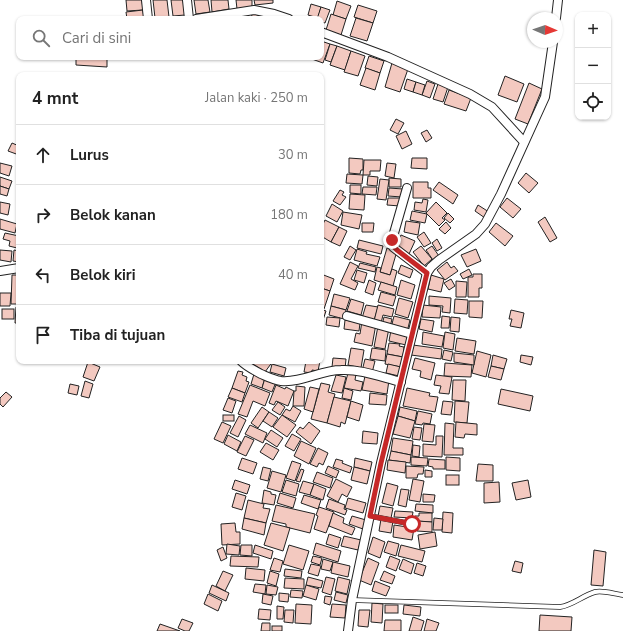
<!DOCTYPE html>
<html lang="id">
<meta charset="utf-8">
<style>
:root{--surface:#fff;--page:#f2f2f2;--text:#222;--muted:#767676;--line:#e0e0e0}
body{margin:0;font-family:"Nunito Sans",sans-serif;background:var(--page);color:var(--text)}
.controls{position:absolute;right:12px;top:12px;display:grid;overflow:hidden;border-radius:8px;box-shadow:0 1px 3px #0004}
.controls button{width:36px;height:36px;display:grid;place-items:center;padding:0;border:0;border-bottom:1px solid var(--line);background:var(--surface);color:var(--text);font:20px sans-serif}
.compass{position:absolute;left:527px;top:12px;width:36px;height:36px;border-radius:50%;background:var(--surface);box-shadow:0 1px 3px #0004;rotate:92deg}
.stop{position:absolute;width:12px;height:12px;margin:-9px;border:3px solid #c62828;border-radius:50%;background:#fff}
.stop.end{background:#c62828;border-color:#fff;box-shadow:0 1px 4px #0008}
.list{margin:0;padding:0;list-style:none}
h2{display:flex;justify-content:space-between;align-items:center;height:52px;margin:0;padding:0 16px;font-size:17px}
h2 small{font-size:13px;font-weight:400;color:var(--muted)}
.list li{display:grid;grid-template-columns:26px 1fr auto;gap:12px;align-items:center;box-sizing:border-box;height:60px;padding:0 16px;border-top:1px solid var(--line)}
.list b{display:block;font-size:15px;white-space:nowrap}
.list em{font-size:13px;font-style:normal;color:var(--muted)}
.icon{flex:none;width:22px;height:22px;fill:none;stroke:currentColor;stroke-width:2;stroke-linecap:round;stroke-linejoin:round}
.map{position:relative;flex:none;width:623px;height:631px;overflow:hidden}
.search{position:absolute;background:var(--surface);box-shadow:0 1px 3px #0004;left:16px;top:16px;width:308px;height:44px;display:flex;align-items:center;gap:10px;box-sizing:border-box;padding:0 14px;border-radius:8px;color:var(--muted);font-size:15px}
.panel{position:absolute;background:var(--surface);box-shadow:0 1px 3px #0004;left:16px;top:72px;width:308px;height:292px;border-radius:8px}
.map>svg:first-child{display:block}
.building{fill:#f3c9c0;stroke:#222}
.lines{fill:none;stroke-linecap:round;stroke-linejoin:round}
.lane-casing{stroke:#222;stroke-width:5.5}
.street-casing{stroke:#222;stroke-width:10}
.lane{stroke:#fff;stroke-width:4}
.street{stroke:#fff;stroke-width:8}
.route{stroke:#c62828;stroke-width:5}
</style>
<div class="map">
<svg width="623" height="631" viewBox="0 0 623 631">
<rect width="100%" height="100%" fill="#fff"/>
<g class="building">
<polygon points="126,0 142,0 143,10 127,11"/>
<polygon points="153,0 167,0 169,17 155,18"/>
<polygon points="171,0 183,0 185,15 173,16"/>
<polygon points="194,0 208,0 210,12 196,14"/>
<polygon points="211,0 228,0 229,9 212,12"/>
<polygon points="236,0 252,0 252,7 237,9"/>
<polygon points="254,0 273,0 273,3 255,5"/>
<polygon points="337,1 351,6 346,19 333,15"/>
<polygon points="311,4 321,7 318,18 308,15"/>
<polygon points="358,5 377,11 373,23 354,17"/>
<polygon points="321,7 330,10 325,23 321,22 321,19 317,19"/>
<polygon points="143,10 144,19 127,19 126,12"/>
<polygon points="253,13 266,19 250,19"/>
<polygon points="331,14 346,19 341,35 326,30"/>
<polygon points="356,18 373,23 367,41 350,36"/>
<polygon points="321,41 330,44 323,63 309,58 309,57 321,57"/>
<polygon points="330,44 337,46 331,62 325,60"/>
<polygon points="337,46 351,51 345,70 330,65"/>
<polygon points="351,51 365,56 358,76 344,72"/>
<polygon points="369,56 384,61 380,73 365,68"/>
<polygon points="76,57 107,57 107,67 76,65"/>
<polygon points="392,63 408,69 400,92 385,87"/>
<polygon points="366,68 380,73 375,90 360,85"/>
<polygon points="505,76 524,84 517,102 498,95"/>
<polygon points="407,79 416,82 413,92 404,89"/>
<polygon points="427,81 435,84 430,98 422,95"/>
<polygon points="416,82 425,85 422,95 413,92"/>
<polygon points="529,83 542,89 528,124 515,119"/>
<polygon points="438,84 448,87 443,102 433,99"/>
<polygon points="449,90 471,98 466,111 444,104"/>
<polygon points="396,119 404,123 398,134 390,130"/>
<polygon points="427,130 432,138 426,142 421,133"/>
<polygon points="406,131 412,144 402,149 396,136"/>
<polygon points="12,143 19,146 19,155 8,151"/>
<polygon points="349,158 363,159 363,170 361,170 360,174 349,173"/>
<polygon points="412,158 427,158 427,169 411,168"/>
<polygon points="364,160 381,160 380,171 370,171 370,175 363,175"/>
<polygon points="0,163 12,166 9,176 0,173"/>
<polygon points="387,163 396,164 394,178 385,176"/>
<polygon points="526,173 538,183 529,193 518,183"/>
<polygon points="347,174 363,175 362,184 346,183"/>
<polygon points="368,176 378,177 377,186 367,185"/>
<polygon points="0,177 12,181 9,189 0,186"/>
<polygon points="389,178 401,179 401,187 389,187"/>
<polygon points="380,179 389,180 386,200 377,199"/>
<polygon points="413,182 428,182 428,188 431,188 431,198 413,198"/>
<polygon points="439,182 458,195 453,204 433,190"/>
<polygon points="350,185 361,185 361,194 350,193"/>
<polygon points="0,186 9,189 7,196 0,194"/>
<polygon points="363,187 377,187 376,195 362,194"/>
<polygon points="389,188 403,189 402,197 388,196"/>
<polygon points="340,190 344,192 342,195 346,197 340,205 333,201"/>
<polygon points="350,194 365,195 364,210 349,209"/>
<polygon points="388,198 400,198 400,206 387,205"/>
<polygon points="507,198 521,209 513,218 500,207"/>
<polygon points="423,199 428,200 426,212 414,210 415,202 422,203"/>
<polygon points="0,202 10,204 8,215 0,213"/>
<polygon points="436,202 447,213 442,218 445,220 439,226 426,213"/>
<polygon points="332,204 343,211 337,222 326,216"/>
<polygon points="478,205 489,212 485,218 475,211"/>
<polygon points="412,211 427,214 425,223 410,220"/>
<polygon points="343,212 362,215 359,229 341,225"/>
<polygon points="448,213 454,219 450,223 444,218"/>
<polygon points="545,217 557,238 550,242 538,222"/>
<polygon points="0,219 17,224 15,233 0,229"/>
<polygon points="325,220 339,227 331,242 321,236 321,228"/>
<polygon points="406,221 420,223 418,235 404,232"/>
<polygon points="446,222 451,228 445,234 439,229"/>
<polygon points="362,223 374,223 373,232 362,232"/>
<polygon points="496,223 513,236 505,246 489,232"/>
<polygon points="339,227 347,231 340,246 331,242"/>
<polygon points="424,232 431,243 424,247 417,237"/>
<polygon points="5,233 19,236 17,248 9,246 10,241 3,239"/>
<polygon points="401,235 415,241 409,254 395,248"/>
<polygon points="437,239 442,248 437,251 432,243"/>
<polygon points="359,240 383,246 381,254 357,248"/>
<polygon points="350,246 356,250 350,260 344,257"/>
<polygon points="421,246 432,259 424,266 413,252"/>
<polygon points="432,246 439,256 433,260 426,250"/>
<polygon points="387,248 397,251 390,275 380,272"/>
<polygon points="357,249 367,252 366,254 380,257 377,266 354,260"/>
<polygon points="476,249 481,261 467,267 461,255"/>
<polygon points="0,250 12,251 11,262 0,260"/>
<polygon points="14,250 19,251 19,262 13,261"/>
<polygon points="350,262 358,266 351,279 358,283 355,290 340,284"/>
<polygon points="447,262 451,268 454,266 458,271 445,280 437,270"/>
<polygon points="360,263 376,267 375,272 358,268"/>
<polygon points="401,265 413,270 410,278 398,273"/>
<polygon points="377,267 381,268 380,272 390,275 392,269 397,271 393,286 374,280"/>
<polygon points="469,269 472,275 463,279 460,274"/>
<polygon points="357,270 367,273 364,283 354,280"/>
<polygon points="321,274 334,279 330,291 321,288"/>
<polygon points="473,274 482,274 482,288 479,288 479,297 468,297 468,277 473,277"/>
<polygon points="12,275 19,275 19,304 11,304"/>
<polygon points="431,275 444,279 441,292 428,289"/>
<polygon points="451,279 455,286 449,290 444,283"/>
<polygon points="369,280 376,283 373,295 365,292"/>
<polygon points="401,280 415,285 411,299 397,295"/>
<polygon points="456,281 467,282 466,297 456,297"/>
<polygon points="381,282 397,287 395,295 378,290"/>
<polygon points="321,288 330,291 324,309 321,308"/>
<polygon points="381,292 396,296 393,306 378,302"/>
<polygon points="0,293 11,293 10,306 0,306"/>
<polygon points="334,294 350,298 346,310 331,306"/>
<polygon points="429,296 451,298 450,313 442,312 443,306 429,305"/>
<polygon points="399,298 413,302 408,318 395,314"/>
<polygon points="351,299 364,303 361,315 347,311"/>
<polygon points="455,299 468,300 467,314 454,313"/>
<polygon points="469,301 483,301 482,318 469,317"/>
<polygon points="366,305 378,307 374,321 362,318"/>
<polygon points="378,305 394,309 392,317 383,315 381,323 374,321"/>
<polygon points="423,305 441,307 440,318 422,317"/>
<polygon points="331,306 346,310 344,319 329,315"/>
<polygon points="16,307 19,307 19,323 15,323"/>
<rect x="2" y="309" width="12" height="10"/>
<polygon points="321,309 326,311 323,320 321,320"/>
<polygon points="511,310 524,313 521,328 510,326 512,319 509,319"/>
<polygon points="394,316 410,320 407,332 391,328"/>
<polygon points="442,316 450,317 449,328 441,328"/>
<polygon points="327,317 340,318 339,327 326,325"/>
<polygon points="384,317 392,319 390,327 382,325"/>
<polygon points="451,317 460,318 459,332 450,331"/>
<polygon points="421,319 434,321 432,332 419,329"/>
<polygon points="345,320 360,323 359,331 344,329"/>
<polygon points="362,321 376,324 372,346 354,342 356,333 360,334"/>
<polygon points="378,326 389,328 385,349 374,347"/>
<polygon points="391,330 408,333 406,345 389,341"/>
<polygon points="423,332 444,336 442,347 422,344"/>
<polygon points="445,332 455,334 453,350 443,348"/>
<polygon points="457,338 476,341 474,354 455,351"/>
<polygon points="389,343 400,344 399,346 404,347 403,357 387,354"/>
<polygon points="413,345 442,349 441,359 411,355"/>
<polygon points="351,348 364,350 361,368 348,365"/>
<polygon points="372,348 386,350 385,361 370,359"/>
<polygon points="444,350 453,352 451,361 442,359"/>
<polygon points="477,351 491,355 486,377 472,373"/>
<polygon points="454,353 474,355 474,365 454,362"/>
<polygon points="387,354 403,357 401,367 385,364"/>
<polygon points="493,355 507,359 504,369 491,366"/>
<polygon points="521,355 533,357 531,365 520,362"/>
<polygon points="333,358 346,359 345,369 332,367"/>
<polygon points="415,358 435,363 431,380 420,377 421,371 412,369"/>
<polygon points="365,359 375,361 372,373 362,371"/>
<polygon points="252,361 273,361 265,372 251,363"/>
<polygon points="306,361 320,361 318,371 312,370 312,373 304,372"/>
<polygon points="88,362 100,367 94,381 83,377"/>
<polygon points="445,363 472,365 471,377 444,376"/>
<polygon points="272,364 286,368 284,376 270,372"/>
<polygon points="388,364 401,367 399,376 386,373"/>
<polygon points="491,366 504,369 501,380 488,377"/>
<polygon points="238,371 243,372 242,375 247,377 246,381 249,382 245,393 232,388"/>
<polygon points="348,373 356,374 355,380 363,382 361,391 344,388"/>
<polygon points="254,374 265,378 262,388 251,384"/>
<polygon points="336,375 346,377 342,393 331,391"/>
<polygon points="436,375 452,377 449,394 439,393 441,386 434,385"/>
<polygon points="365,376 389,380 387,394 362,390"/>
<polygon points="265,378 276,382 272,392 262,388"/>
<polygon points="453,380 466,380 465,401 452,400"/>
<polygon points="85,381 93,384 89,398 81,396"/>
<polygon points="321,383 330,385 328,392 335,394 327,423 311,419"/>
<polygon points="70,384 79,386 77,395 68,393"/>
<polygon points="250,385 270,393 265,406 253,401 247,417 238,414"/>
<polygon points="276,385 285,389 286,387 294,391 288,406 276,401 274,405 269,403"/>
<polygon points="296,386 305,387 304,406 293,406 294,391 296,391"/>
<polygon points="310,387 319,389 313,412 304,409"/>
<polygon points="232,388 245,393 242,402 228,397"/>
<polygon points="344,388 353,391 351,400 342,398"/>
<polygon points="407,388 430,393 429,396 438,397 435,412 403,406"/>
<polygon points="501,389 533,396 530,411 498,404"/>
<polygon points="6,392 12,397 3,407 0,404 0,398"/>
<polygon points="370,393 387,395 386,405 369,404"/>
<polygon points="334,397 351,401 345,424 341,422 340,427 327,423"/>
<polygon points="228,398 236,401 232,413 223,410"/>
<polygon points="351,401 363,405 359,421 347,417"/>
<polygon points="443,401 453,402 451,415 441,414"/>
<polygon points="455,401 469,402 467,423 454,422"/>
<polygon points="278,402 285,407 280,415 272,410"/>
<polygon points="293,406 301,411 295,422 282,415 286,409 290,411"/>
<polygon points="262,407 269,412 258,428 251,423"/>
<polygon points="400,407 417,411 415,421 398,416"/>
<polygon points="418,411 432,414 430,424 423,423 422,425 415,424"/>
<polygon points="269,412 278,418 272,427 263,421"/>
<rect x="223" y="415" width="11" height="6"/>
<polygon points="282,415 296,425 287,437 273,427"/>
<polygon points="239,416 246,420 238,437 230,433"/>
<polygon points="398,416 415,421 410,438 393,434"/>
<polygon points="222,422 231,426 223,443 214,439"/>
<polygon points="309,422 320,431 311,444 296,432 300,427 303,429"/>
<polygon points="456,422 477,424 477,435 465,434 464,438 455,437"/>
<polygon points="445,423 454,424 453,448 463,448 463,455 444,455"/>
<polygon points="424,424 435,425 433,442 422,441"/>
<polygon points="250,425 267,433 263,443 245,434"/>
<polygon points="414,427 422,428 420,440 412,439"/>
<polygon points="271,430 283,438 277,447 265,439"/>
<polygon points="363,431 378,433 377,444 362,443"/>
<polygon points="292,434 301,439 294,451 285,446"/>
<polygon points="228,435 241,442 237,451 224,444"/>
<polygon points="245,436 254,440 246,456 237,452"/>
<polygon points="436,436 443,436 442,457 423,456 423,444 436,445"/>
<polygon points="393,438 413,441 411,455 391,451"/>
<polygon points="301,441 316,448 309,464 294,456"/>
<polygon points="266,443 279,450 273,460 260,452"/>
<polygon points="413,445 420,446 419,457 412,456"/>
<polygon points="318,448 328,453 323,465 319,463 317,467 310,464"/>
<polygon points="391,451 411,455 410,463 389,460"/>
<polygon points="411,457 428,458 427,466 411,465"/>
<polygon points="446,457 460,458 460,471 446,470"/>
<polygon points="242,458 257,463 253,474 238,469"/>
<polygon points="355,458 372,462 370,471 354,467"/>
<polygon points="336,459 343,461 342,463 352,467 350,473 333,467"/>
<polygon points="429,459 445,460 445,469 433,469 433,467 428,466"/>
<polygon points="388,460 406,462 405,473 387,470"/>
<polygon points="292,461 301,464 295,481 286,478"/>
<polygon points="478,464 493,465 493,481 476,481"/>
<polygon points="328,466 339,471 336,478 325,473"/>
<polygon points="406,466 424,467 423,474 418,474 417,478 406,478"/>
<polygon points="263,467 271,469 268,481 260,479"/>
<polygon points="354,467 370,471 367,484 351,480"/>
<polygon points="301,469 304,470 300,482 296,481"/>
<polygon points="425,470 432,471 432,477 425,477"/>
<polygon points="272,471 286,475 281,492 267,488"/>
<polygon points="317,472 333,478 330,488 313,482"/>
<rect x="446" y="475" width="13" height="10"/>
<polygon points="336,479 352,487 347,497 342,494 338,502 327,496"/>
<polygon points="413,479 424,481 420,502 409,500"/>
<polygon points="235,480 250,485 247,494 232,489"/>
<polygon points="286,480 299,484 296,496 282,492"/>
<polygon points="528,480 531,497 516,500 512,483"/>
<polygon points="303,481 314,484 310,495 299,492"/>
<polygon points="499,482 500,502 484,503 484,483"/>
<polygon points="387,483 398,486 393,506 382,503"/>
<polygon points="314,484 326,489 323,500 310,495"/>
<polygon points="401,489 409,490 406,507 398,505"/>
<polygon points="264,490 271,492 271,494 276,495 274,505 262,503"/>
<polygon points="236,493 246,496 242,510 232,507"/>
<polygon points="280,493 296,498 293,508 277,503"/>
<polygon points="423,494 435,495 434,502 423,502"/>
<polygon points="304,495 321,500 318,509 301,503"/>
<polygon points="348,498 366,503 363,513 345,508"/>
<polygon points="329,499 345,505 344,509 347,510 345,515 326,508"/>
<polygon points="248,500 264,504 263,508 270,509 266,523 244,518"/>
<polygon points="416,504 433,505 433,513 415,511"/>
<polygon points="276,505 315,514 310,533 286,527 286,524 272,521"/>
<polygon points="380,506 393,508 391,518 378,516"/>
<polygon points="319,507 334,512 326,533 314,529 318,516 316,515"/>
<polygon points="395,511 413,512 412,518 394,517"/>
<polygon points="443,512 453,513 452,533 442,532"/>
<polygon points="333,513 344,518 343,523 355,528 352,535 329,526"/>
<polygon points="419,513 432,513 432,522 415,521 415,516 419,516"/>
<polygon points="352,516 366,520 363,529 349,524"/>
<polygon points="244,518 266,523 264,535 242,529"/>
<polygon points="434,518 443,519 442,530 433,530"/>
<polygon points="381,519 393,521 391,533 379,531"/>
<polygon points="418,521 432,522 432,532 417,531"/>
<polygon points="235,523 236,532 240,532 240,544 222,545 221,524"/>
<polygon points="271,523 290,528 283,551 264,545"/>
<polygon points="394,525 414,528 412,540 393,537"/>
<polygon points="435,532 437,546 420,549 418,535"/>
<polygon points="329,534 341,538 338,548 326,544"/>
<polygon points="344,536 361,540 358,550 341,546"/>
<polygon points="373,537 385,542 380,558 368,553"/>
<polygon points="388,541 399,544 396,556 384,552"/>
<polygon points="316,543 341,551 338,562 313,554"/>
<polygon points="227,544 240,546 239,555 226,554"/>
<polygon points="241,545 252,545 252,556 240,555"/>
<polygon points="255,545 273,551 271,559 253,553"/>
<polygon points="289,545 309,551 303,570 283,564"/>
<polygon points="401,545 425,551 422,562 398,556"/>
<polygon points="223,547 227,558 221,561 217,550"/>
<polygon points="594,550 606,552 603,586 591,585"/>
<polygon points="231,556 259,557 258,567 230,566"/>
<polygon points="313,556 322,558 320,565 311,562"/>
<polygon points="390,556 400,560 396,571 386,567"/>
<polygon points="274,558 283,561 280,572 270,570"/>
<polygon points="368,558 379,563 371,585 359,580"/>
<polygon points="323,559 333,562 330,571 321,569"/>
<polygon points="403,559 414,564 411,574 399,569"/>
<polygon points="515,561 523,563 521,573 512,571"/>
<polygon points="333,562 350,566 348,577 331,573"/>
<polygon points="417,563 426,566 423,576 414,573"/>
<polygon points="311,564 321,566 318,576 308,573"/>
<polygon points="246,568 265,570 264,581 245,579"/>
<polygon points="285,569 302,571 301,578 284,576"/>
<polygon points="223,571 233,575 225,591 216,586"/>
<polygon points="270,571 279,574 276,586 267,583"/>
<polygon points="384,571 395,576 392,584 380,580"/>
<polygon points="308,577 323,581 321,588 306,585"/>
<polygon points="326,577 335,579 331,595 322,592"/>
<polygon points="338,577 350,580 347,594 335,591"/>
<polygon points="285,578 304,579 304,589 284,588"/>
<polygon points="375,581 390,587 386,596 372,591"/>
<polygon points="255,584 266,585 265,594 253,592"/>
<polygon points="212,585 229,593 226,601 209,593"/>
<polygon points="267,585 278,587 276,595 266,594"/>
<polygon points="306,585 319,589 316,600 303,596"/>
<polygon points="291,590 303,591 302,598 290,597"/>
<polygon points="336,592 348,595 346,603 334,600"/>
<polygon points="279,593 289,594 288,602 279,601"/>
<polygon points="208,594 222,601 218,611 204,604"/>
<polygon points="263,594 273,596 271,605 262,603"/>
<polygon points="325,596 332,597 330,605 324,603"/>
<polygon points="372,603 383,604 382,623 371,622"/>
<polygon points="296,604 312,605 311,624 295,623"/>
<polygon points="332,604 346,605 345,618 330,617"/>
<rect x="385" y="605" width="13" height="8"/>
<polygon points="404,605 421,607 420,616 403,614"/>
<polygon points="277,606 284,607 283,619 277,619"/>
<polygon points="259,609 271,610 270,620 258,619"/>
<polygon points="285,610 294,610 293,623 284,622"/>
<polygon points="359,610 370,610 368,627 358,626"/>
<polygon points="540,615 572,617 571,631 539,631"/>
<polygon points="413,617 424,621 421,631 409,631"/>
<polygon points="182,619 193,623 189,631 185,631 178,628"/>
<polygon points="427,619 439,623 436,631 424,631"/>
<polygon points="385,620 401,620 401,631 384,631"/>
<polygon points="262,623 270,623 270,631 261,631"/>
<polygon points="160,624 180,631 157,631"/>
<rect x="272" y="626" width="10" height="5"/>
</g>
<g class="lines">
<defs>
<g id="lane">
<polyline points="370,516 412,524"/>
<path d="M352 600 560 607C573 605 582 596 595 592 603 590 614 594 623 595"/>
</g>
<g id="street">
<polyline points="146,0 148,19"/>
<polyline points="187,0 189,19"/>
<polyline points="556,18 558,0"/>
<polyline points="196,19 254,10 274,14 289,19"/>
<polyline points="321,32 388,57 470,94 492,107 524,142"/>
<polyline points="407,188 392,240 393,247 427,273"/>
<polyline points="0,271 19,268"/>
<polyline points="347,316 412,334"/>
<path d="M241 361C247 367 254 370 261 374 268 377 274 380 281 381 302 383 321 370 341 370 361 369 381 377 401 382"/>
<polyline points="348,631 352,600 381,463 427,273 431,267 439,260 476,234 485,224 501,194 545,97 553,42"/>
</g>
</defs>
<use href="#lane" class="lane-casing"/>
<use href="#street" class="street-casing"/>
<use href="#lane" class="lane"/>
<use href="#street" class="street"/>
</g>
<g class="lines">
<polyline class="route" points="392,240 394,247 397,250 427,273 381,463 370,516 412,524"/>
</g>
</svg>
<div class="controls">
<button>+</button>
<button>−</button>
<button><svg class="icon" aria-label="locate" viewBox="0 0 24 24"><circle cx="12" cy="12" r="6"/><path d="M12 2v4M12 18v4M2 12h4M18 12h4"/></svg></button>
</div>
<svg class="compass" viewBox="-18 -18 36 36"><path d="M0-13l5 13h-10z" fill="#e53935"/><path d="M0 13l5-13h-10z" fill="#767676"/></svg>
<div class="stop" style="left:412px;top:524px"></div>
<div class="stop end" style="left:392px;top:240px"></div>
<div class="search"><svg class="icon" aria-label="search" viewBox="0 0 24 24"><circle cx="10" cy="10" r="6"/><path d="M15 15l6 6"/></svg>Cari di sini</div>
<section class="panel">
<h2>4 mnt<small>Jalan kaki · 250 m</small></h2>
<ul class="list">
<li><svg class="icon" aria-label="ahead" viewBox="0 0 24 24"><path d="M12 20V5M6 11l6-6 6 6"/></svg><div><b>Lurus</b></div><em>30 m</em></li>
<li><svg class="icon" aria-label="right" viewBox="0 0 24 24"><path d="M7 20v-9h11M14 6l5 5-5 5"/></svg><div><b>Belok kanan</b></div><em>180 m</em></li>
<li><svg class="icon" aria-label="left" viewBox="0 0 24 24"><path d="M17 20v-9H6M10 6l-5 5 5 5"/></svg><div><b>Belok kiri</b></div><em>40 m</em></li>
<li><svg class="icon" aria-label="arrive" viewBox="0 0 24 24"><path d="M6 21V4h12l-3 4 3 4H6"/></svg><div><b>Tiba di tujuan</b></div></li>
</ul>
</section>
</div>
